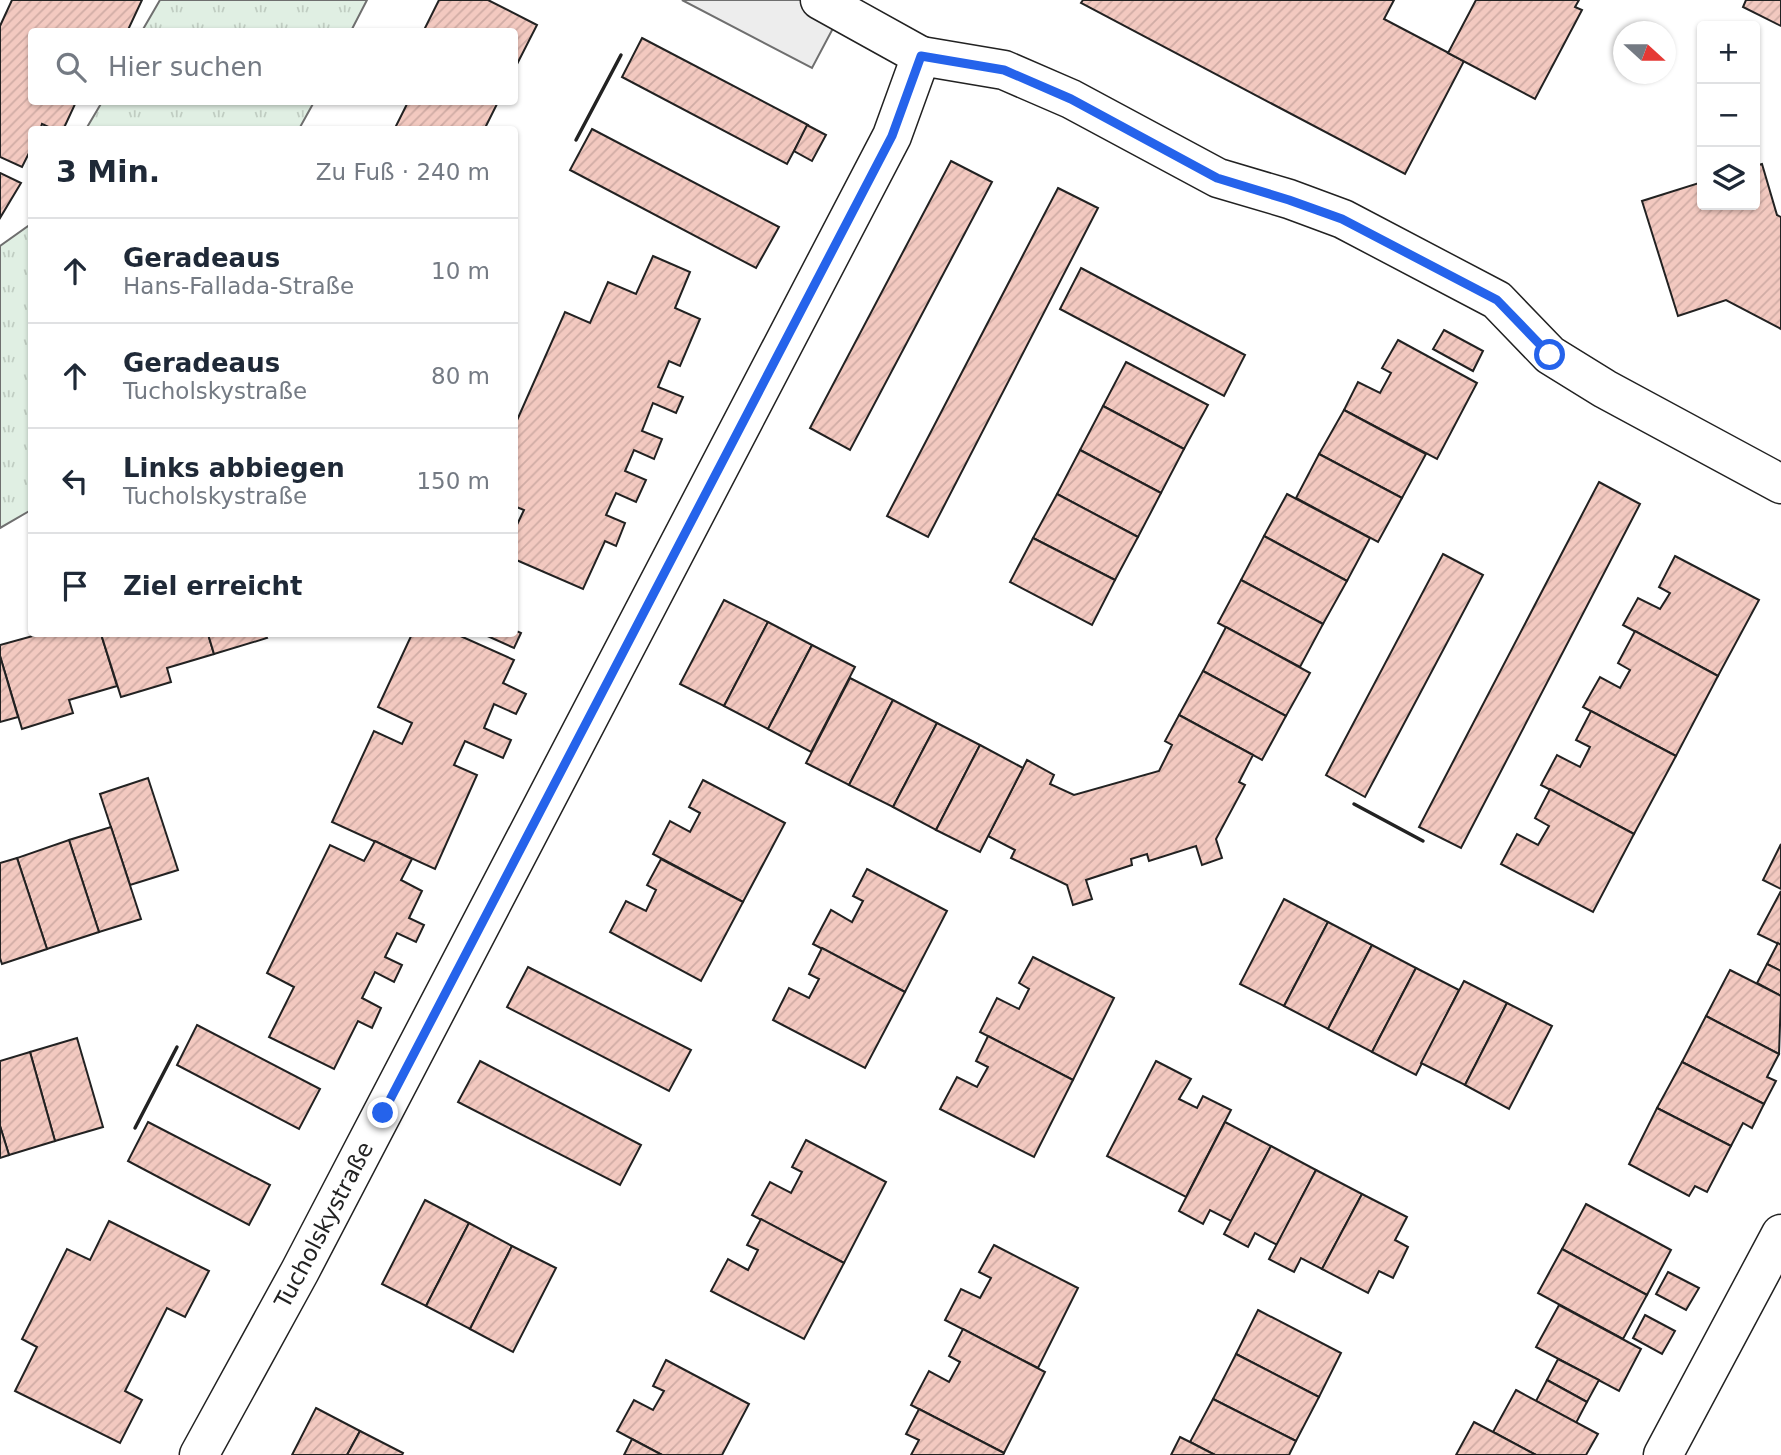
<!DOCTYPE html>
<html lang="de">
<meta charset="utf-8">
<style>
:root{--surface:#fff;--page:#f6f6f7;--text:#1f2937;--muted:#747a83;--line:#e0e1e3}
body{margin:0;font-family:"DejaVu Sans",sans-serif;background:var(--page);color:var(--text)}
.controls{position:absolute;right:21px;top:21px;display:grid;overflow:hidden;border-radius:7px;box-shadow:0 2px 5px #0004}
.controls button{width:63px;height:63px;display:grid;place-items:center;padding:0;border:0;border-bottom:2px solid var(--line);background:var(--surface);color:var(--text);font:35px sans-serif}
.compass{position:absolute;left:1613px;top:21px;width:63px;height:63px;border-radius:50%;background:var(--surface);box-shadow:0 2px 5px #0004;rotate:111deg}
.stop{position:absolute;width:21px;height:21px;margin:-16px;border:5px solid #2563eb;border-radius:50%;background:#fff}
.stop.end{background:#2563eb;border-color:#fff;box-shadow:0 2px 7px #0008}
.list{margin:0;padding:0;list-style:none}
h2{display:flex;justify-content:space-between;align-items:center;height:91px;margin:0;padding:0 28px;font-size:30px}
h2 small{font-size:23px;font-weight:400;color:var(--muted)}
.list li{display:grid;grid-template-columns:46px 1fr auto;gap:21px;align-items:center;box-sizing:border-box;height:105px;padding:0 28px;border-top:2px solid var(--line)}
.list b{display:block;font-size:26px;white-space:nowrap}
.list p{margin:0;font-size:23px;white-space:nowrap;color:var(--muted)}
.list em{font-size:23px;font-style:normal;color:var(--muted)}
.icon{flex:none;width:38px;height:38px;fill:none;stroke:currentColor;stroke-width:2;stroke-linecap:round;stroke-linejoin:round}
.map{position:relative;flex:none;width:1781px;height:1455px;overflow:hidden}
.search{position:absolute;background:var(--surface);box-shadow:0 2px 5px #0004;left:28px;top:28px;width:490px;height:77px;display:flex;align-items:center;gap:18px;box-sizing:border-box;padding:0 24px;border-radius:7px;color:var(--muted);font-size:26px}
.panel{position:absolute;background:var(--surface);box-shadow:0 2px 5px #0004;left:28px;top:126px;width:490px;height:511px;border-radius:7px}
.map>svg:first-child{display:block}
.park{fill:url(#park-tufts);stroke:#6f6f6f;stroke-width:2}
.parking{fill:#ededed;stroke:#6f6f6f;stroke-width:2}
.building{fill:url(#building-hatch);stroke:#222;stroke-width:2}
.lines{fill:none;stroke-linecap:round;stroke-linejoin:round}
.street-casing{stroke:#222;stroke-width:41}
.street{stroke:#fff;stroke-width:38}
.wall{stroke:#222;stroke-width:3.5}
.route{stroke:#2563eb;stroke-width:9}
.labels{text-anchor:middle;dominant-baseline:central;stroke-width:5;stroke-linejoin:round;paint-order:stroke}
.street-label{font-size:23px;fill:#222;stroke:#fff}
</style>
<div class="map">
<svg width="1781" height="1455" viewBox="0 0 1781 1455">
<defs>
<pattern id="park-tufts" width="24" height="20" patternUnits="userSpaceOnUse" patternTransform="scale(1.75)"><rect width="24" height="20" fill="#e0efe3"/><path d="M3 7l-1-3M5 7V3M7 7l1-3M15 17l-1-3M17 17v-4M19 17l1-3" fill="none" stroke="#c0cdc2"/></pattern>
<pattern id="building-hatch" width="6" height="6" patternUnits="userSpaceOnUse" patternTransform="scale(1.75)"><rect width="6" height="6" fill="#f3c9c0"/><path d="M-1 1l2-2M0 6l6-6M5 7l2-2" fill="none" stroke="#d0aca5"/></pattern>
</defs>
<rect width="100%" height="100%" fill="#fff"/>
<g class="park">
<polygon points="160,0 367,0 351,31 142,31"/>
<polygon points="102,102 314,102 299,129 86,129"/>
<polygon points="31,224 31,510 0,528 0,246"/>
</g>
<polygon class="parking" points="682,0 848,0 812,68"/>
<g class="building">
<polygon points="12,0 142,0 127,32 32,32 32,102 76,102 63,130 55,130 42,124 40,130 32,130 32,147 22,167 0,157 0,26"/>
<polygon points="439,0 488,0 537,25 514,70 514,32 423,32"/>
<polygon points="1083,0 1394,0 1384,19 1464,61 1405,174 1081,3"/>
<polygon points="1476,0 1579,0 1575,7 1582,10 1535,99 1448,53"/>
<polygon points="1746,0 1781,0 1781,26 1743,7"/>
<polygon points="642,38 808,125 787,164 622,77"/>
<polygon points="408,102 498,102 484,130 394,130"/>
<polygon points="807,125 826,135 812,161 794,151"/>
<polygon points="592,129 779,227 756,268 570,170"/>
<polygon points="951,161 992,182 850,450 810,428"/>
<polygon points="1762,164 1777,215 1781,217 1781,329 1726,300 1678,316 1642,201 1702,182 1702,205 1755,205 1755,166"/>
<polygon points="0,173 21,183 0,218"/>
<polygon points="1058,188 1098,208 928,537 887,516"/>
<polygon points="653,256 690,272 675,308 700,319 680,366 669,361 658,387 683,397 676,413 653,403 642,431 662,439 654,459 634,450 625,471 646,480 636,502 616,493 606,515 625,523 616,546 605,541 583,589 514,559 514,531 524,510 514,506 514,427 565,312 590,323 608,282 636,294"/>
<polygon points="1081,268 1245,355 1224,396 1060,309"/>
<polygon points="1444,330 1483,351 1473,371 1433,349"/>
<polygon points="1398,340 1477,383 1437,459 1344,410 1358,382 1380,393 1391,373 1382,368"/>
<polygon points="1126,362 1208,405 1184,449 1103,406"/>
<polygon points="1103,406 1184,449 1161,493 1080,450"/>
<polygon points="1344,410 1426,454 1402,498 1319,454"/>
<polygon points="1080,450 1161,493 1138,537 1057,494"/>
<polygon points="1319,454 1402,498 1378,542 1296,498"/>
<polygon points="1599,482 1640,504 1461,848 1419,827"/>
<polygon points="1057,494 1138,537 1115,580 1033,538"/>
<polygon points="1287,494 1370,538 1347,581 1264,536"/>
<polygon points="1264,536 1347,581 1323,624 1241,580"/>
<polygon points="1033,538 1115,580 1092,625 1010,582"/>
<polygon points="1443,554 1483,575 1365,797 1326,775"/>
<polygon points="1675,556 1759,600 1718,676 1623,625 1638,598 1660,609 1670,593 1659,587"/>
<polygon points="1241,580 1323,624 1300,667 1218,623"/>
<polygon points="724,600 768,622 724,706 680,684"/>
<polygon points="768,622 812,645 768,729 724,706"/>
<polygon points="1226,627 1310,673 1286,716 1203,671"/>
<polygon points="514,630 521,633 514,648 483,634 514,634"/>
<polygon points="1635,631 1718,676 1676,756 1583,707 1600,677 1620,688 1630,670 1618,663"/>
<polygon points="40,634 101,634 117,686 69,700 73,713 22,729 0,656 0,645"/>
<polygon points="101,634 208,634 214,654 167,668 171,682 121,697"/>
<polygon points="208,634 265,634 267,638 214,654"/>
<polygon points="412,634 456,634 514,660 503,683 526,694 516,714 494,704 484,728 511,740 503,758 465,741 454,765 477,775 435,869 332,822 374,731 402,744 412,723 378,707"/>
<polygon points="812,645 855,667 811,752 768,729"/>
<polygon points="0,656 18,717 0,722"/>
<polygon points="1203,671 1286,716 1262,760 1179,715"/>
<polygon points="850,678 893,700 849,785 806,763"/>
<polygon points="893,700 937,723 893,807 849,785"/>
<polygon points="1591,711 1676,756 1634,834 1541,785 1557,755 1580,767 1590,747 1576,740"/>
<polygon points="1179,715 1253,755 1239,782 1245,785 1216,839 1222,858 1202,865 1196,846 1149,861 1147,854 1131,859 1132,865 1086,880 1092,899 1073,905 1067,885 1011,858 1015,850 988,836 1027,760 1054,775 1050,784 1074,795 1159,771 1172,745 1165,741"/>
<polygon points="937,723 980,745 936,830 893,807"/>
<polygon points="980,745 1023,768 980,852 936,830"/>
<polygon points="148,778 178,870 130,885 100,794"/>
<polygon points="703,780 785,823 743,902 653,854 670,821 690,832 700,813 689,807"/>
<polygon points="1550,789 1634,834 1593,912 1501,864 1517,834 1538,845 1549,826 1535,818"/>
<polygon points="111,827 141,919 99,932 69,840"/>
<polygon points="69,840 99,932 47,949 17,858"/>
<polygon points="375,841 412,859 401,880 422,891 409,918 424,925 416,942 397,933 385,957 402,965 394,982 375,972 362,998 381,1008 372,1028 358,1021 334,1069 269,1037 294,987 267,973 330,845 364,861"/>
<polygon points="1781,844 1781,889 1763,880"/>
<polygon points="17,858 47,949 2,964 0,958 0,863"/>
<polygon points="661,859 743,902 701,981 610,932 626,901 646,911 656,890 647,885"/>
<polygon points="867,869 947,911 905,992 813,944 831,910 852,922 863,901 853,896"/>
<polygon points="1781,891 1781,945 1758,934"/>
<polygon points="1284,899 1328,922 1284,1006 1240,984"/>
<polygon points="1328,922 1372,945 1328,1029 1284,1006"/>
<polygon points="1778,943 1781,945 1781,971 1767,964"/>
<polygon points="1372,945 1416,968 1372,1052 1328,1029"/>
<polygon points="822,948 905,992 865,1068 773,1020 789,988 809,998 819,979 809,974"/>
<polygon points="1033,957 1114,998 1073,1080 980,1032 997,998 1019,1009 1029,989 1019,983"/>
<polygon points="1767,964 1781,971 1781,996 1757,983"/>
<polygon points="528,967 691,1050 669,1091 507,1007"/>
<polygon points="1416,968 1459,990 1416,1075 1372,1052"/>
<polygon points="1730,970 1781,996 1779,1054 1706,1016"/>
<polygon points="1464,981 1507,1003 1465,1085 1421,1063"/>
<polygon points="1507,1003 1552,1026 1509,1109 1465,1085"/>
<polygon points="1706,1016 1779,1054 1767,1077 1776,1081 1764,1104 1682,1062"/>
<polygon points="197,1025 320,1089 299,1129 177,1065"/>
<polygon points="988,1036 1073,1080 1034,1157 940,1109 957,1077 977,1087 988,1067 976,1061"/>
<polygon points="77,1038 103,1127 55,1141 30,1052"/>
<polygon points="30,1052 55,1141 9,1155 0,1126 0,1061"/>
<polygon points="480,1061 641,1145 620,1185 458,1102"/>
<polygon points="1156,1061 1191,1079 1179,1099 1197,1108 1203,1096 1231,1110 1186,1197 1107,1156"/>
<polygon points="1682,1062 1764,1104 1752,1128 1743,1123 1731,1146 1657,1108"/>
<polygon points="1657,1108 1731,1146 1707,1192 1695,1186 1689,1196 1629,1164"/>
<polygon points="148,1122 270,1185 249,1225 128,1161"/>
<polygon points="1225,1122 1271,1146 1231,1221 1210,1210 1203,1224 1179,1211"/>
<polygon points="0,1126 9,1155 0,1158"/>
<polygon points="806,1140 886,1182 844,1263 752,1215 770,1182 791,1193 802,1172 792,1167"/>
<polygon points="1271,1146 1316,1170 1277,1245 1255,1233 1248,1247 1224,1234"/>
<polygon points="1316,1170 1362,1194 1322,1269 1301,1258 1294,1272 1269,1259"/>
<polygon points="1362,1194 1407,1217 1395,1240 1408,1247 1393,1278 1379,1271 1368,1293 1322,1269"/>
<polygon points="425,1200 469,1223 426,1306 382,1284"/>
<polygon points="1586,1204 1671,1250 1647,1295 1562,1249"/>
<polygon points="761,1219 844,1263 804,1339 711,1291 728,1259 748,1270 758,1250 747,1245"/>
<polygon points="109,1221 209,1271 185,1317 167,1308 125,1391 142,1400 120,1443 15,1391 37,1347 22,1339 67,1249 90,1260"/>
<polygon points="469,1223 512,1246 470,1329 426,1306"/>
<polygon points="994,1245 1078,1288 1038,1368 945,1320 961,1289 980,1298 991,1278 979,1272"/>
<polygon points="512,1246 556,1268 513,1352 470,1329"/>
<polygon points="1562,1249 1647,1295 1623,1339 1538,1293"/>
<polygon points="1668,1272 1699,1288 1686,1310 1656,1294"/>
<polygon points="1559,1305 1641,1349 1619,1391 1536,1347"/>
<polygon points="1258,1310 1341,1353 1319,1397 1236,1354"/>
<polygon points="1645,1315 1675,1331 1662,1354 1633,1338"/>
<polygon points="963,1329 1045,1372 1004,1453 911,1405 929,1371 949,1382 960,1362 949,1356"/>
<polygon points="1236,1354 1319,1397 1296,1441 1213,1399"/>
<polygon points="1558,1359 1599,1380 1587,1402 1547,1380"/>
<polygon points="666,1360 749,1404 722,1455 662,1455 617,1431 634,1400 653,1410 664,1391 653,1386"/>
<polygon points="1547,1380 1587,1402 1576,1423 1536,1401"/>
<polygon points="1516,1390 1598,1434 1586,1455 1536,1455 1493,1432"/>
<polygon points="1213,1399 1296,1441 1289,1455 1215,1455 1190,1442"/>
<polygon points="316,1408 360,1431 347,1455 292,1455"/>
<polygon points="919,1409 1004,1453 1003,1455 911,1455 919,1440 906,1434"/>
<polygon points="1474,1422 1493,1432 1536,1455 1456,1455"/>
<polygon points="360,1431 403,1453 402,1455 347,1455"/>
<polygon points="1180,1437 1190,1442 1215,1455 1171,1455"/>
<polygon points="632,1439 662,1455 624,1455"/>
</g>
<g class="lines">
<defs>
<g id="street">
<polyline points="820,0 921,56"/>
<path id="s1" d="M199 1455 300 1271 892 136 921 56 1004 70 1071 99 1218 178 1289 199 1343 219 1497 300 1550 355 1605 389 1781 484"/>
<polyline points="1663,1455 1781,1234"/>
</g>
</defs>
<use href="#street" class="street-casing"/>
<use href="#street" class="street"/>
<g class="wall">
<polyline points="576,140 621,55"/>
<polyline points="1354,804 1423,841"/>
<polyline points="135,1128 177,1047"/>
</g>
</g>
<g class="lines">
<polyline class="route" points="383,1113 892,136 921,56 1004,70 1071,99 1217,178 1289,200 1342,219 1497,300 1550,355"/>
</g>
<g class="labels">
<g class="street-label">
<text stroke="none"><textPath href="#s1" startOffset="262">Tucholskystraße</textPath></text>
</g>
</g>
</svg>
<div class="controls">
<button>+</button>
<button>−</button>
<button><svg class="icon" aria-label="layers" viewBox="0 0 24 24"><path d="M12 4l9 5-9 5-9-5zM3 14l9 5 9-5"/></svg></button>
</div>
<svg class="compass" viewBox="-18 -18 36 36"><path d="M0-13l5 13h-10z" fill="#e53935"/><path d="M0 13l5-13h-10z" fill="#747a83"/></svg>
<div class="stop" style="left:1550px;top:355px"></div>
<div class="stop end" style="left:383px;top:1113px"></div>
<div class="search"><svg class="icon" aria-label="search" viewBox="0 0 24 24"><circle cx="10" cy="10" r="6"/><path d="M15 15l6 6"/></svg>Hier suchen</div>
<section class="panel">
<h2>3 Min.<small>Zu Fuß · 240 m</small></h2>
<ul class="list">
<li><svg class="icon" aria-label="ahead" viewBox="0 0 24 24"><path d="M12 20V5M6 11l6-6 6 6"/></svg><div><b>Geradeaus</b><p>Hans-Fallada-Straße</p></div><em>10 m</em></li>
<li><svg class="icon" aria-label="ahead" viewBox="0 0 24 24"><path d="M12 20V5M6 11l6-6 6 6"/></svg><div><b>Geradeaus</b><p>Tucholskystraße</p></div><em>80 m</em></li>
<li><svg class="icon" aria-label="left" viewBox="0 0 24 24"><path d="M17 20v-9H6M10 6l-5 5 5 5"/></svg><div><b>Links abbiegen</b><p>Tucholskystraße</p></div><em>150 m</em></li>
<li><svg class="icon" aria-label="arrive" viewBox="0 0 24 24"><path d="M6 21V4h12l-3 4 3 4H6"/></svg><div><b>Ziel erreicht</b></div></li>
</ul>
</section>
</div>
